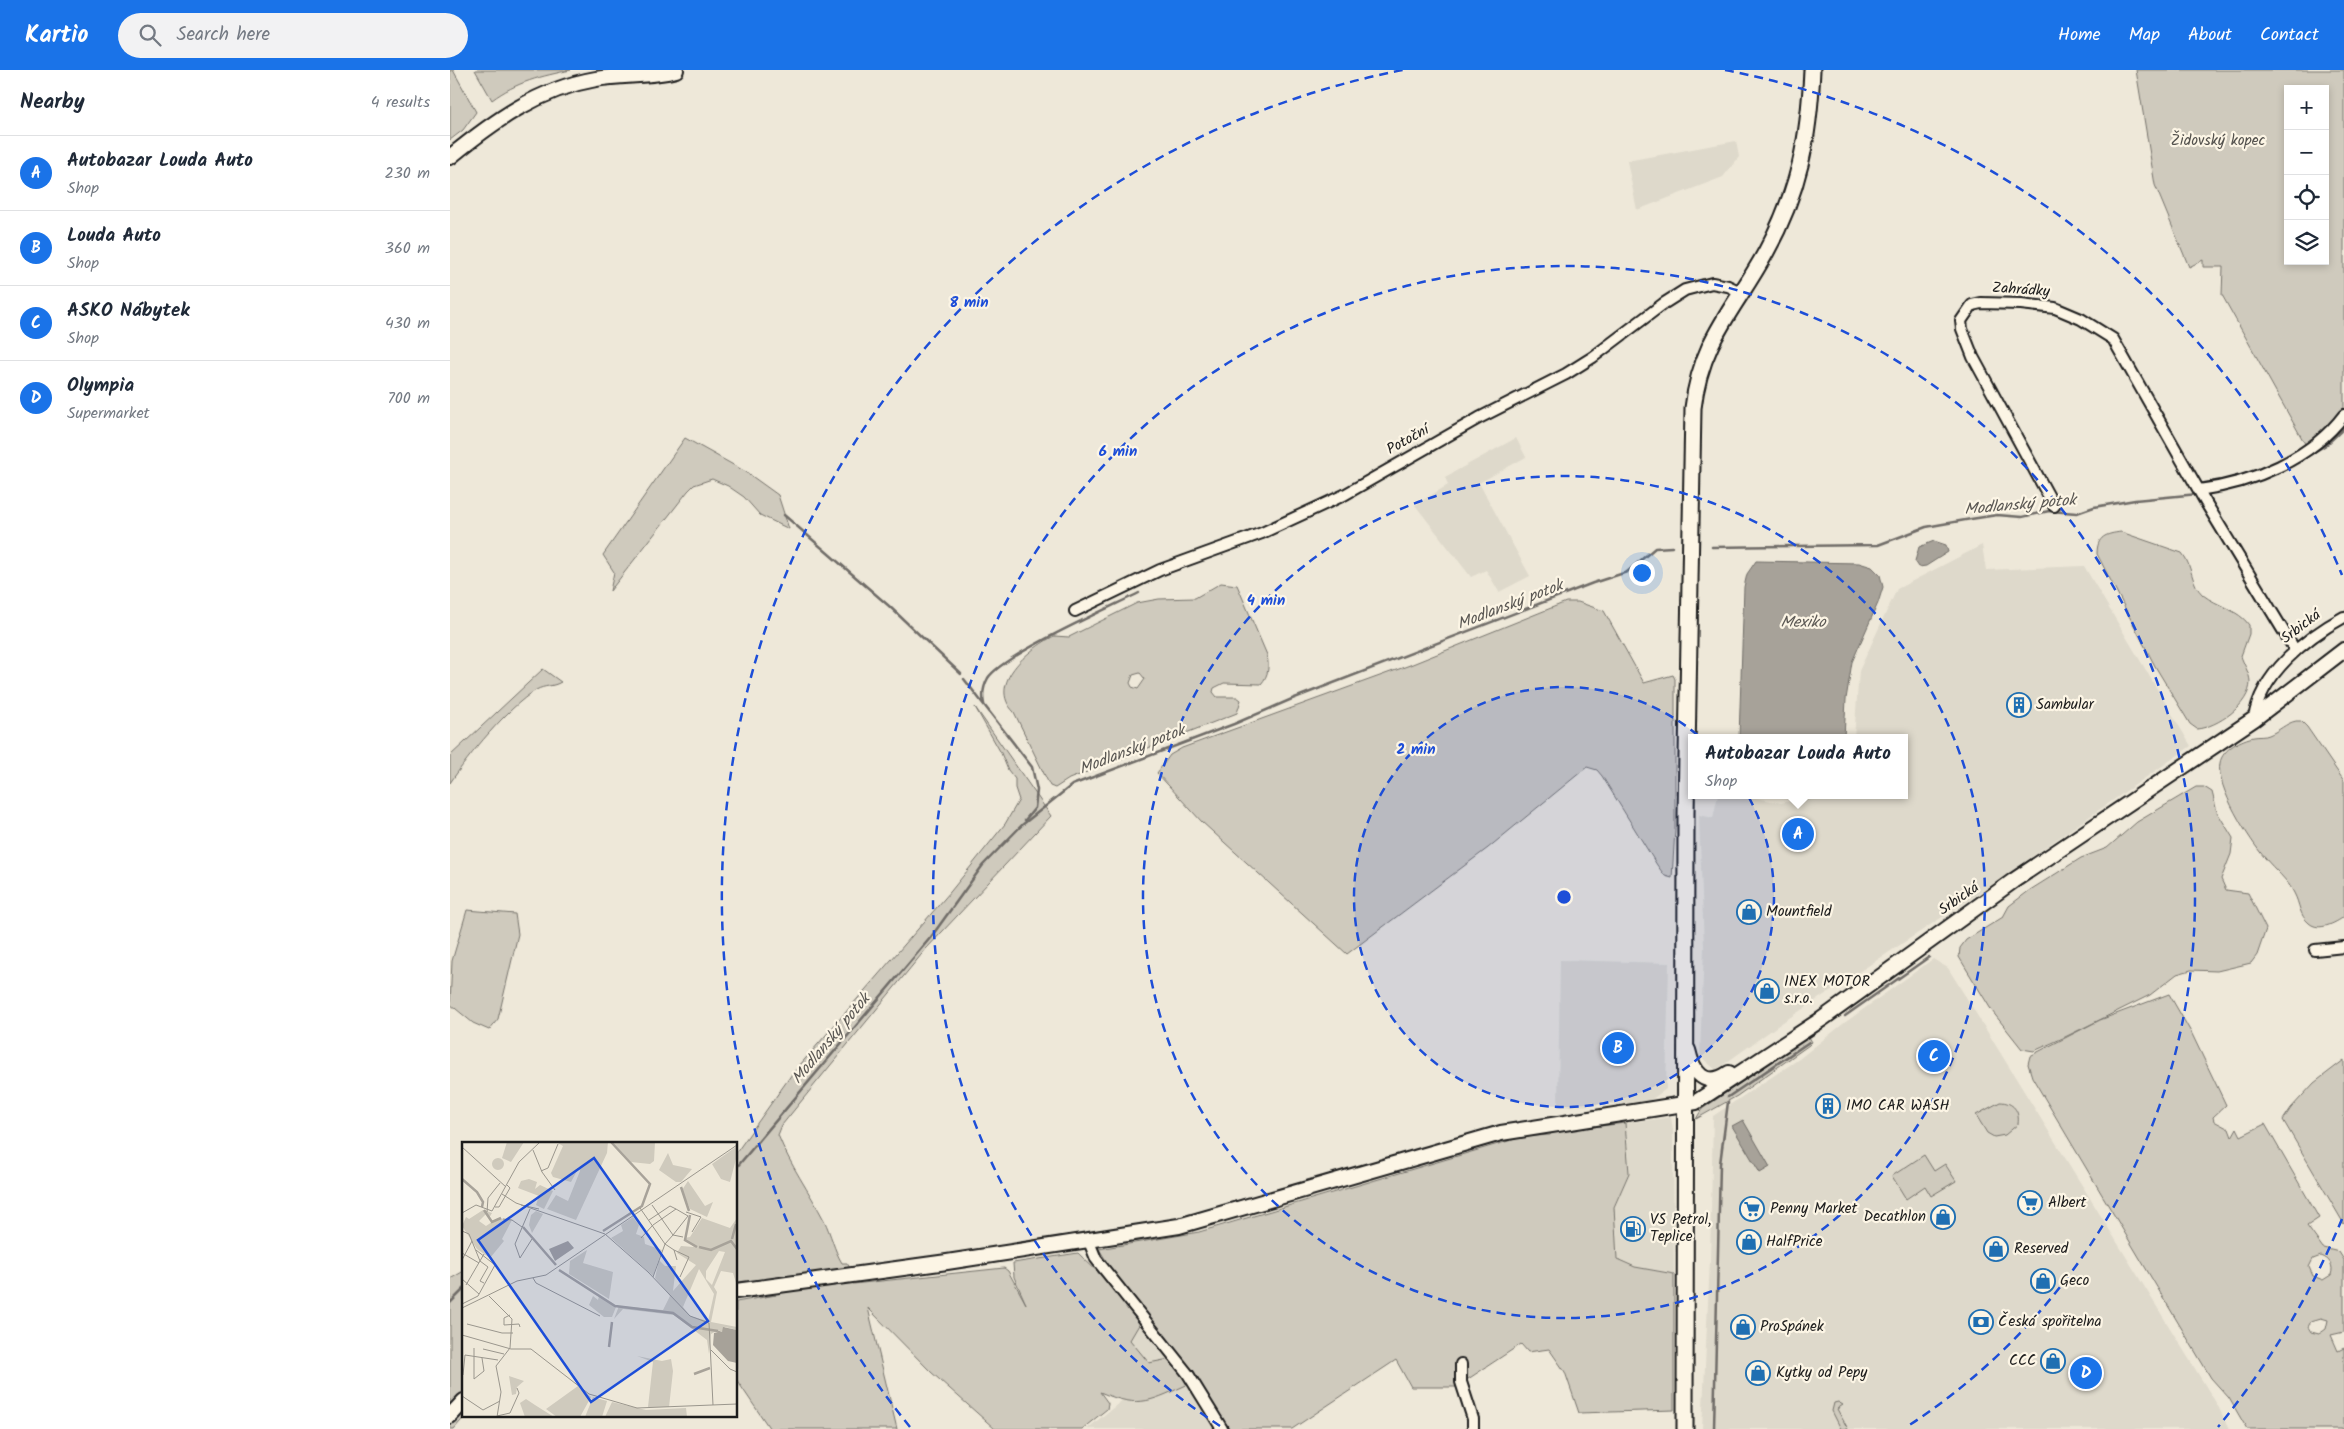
<!DOCTYPE html>
<meta charset="utf-8">
<style>
:root{--surface:#fff;--page:#f2f2f3;--text:#1f2937;--muted:#747a83;--line:#e0e1e3;--accent:#1a73e8}
body{margin:0;font-family:Kalam,sans-serif;background:var(--page);color:var(--text)}
.controls{position:absolute;right:15px;top:15px;display:grid;overflow:hidden;border-radius:0px;box-shadow:0 2px 8px #0003}
.controls button{width:45px;height:45px;display:grid;place-items:center;padding:0;border:0;border-bottom:1px solid var(--line);background:var(--surface);color:var(--text);font:25px sans-serif}
.you{position:absolute;left:1191px;top:502px;width:18px;height:18px;margin:-12px;border:4px solid #fff;border-radius:50%;background:#1a73e8;box-shadow:0 0 0 8px #1a73e833}
.badge{display:grid;place-items:center;width:32px;height:32px;border-radius:50%;background:var(--accent);color:#fff;font-size:16px;font-weight:700}
.pin{position:absolute;translate:-50% -50%;border:2px solid #fff;box-shadow:0 1px 5px #0006}
.popup{position:absolute;left:1238px;top:664px;width:220px;height:65px;box-sizing:border-box;display:grid;place-content:center;border-radius:0px;background:var(--surface);filter:drop-shadow(0 1px 4px #0005);font-size:16px;white-space:nowrap;color:var(--muted)}
.popup b{font-size:19px;color:var(--text)}
.popup::after{content:'';position:absolute;left:50%;top:100%;margin-left:-10px;border:10px solid transparent;border-top-color:var(--surface)}
.list{margin:0;padding:0;list-style:none}
h2{display:flex;justify-content:space-between;align-items:center;height:65px;margin:0;padding:0 20px;font-size:21px}
h2 small{font-size:16px;font-weight:400;color:var(--muted)}
.list li{display:grid;grid-template-columns:32px 1fr auto;gap:15px;align-items:center;box-sizing:border-box;height:75px;padding:0 20px;border-top:1px solid var(--line)}
.list b{display:block;font-size:19px;white-space:nowrap}
.list p{margin:0;font-size:16px;white-space:nowrap;color:var(--muted)}
.list em{font-size:16px;font-style:normal;color:var(--muted)}
.icon{flex:none;width:28px;height:28px;fill:none;stroke:currentColor;stroke-width:2;stroke-linecap:round;stroke-linejoin:round}
.map{position:relative;flex:none;width:1894px;height:1359px;overflow:hidden}
header{display:flex;align-items:center;gap:30px;box-sizing:border-box;height:70px;padding:0 25px;background:var(--accent);color:#fff}
header strong{font-size:24px}
nav{display:flex;gap:28px;margin-inline-start:auto;font-size:18px}
.search{width:350px;height:45px;background:var(--page);display:flex;align-items:center;gap:12px;box-sizing:border-box;padding:0 18px;border-radius:28px;color:var(--muted);font-size:19px}
main{display:flex}
aside{flex:1;background:var(--surface)}
.map>svg:first-child{display:block}
.built{fill:#ded9cb}
.green{fill:#cfcabd;stroke:#76736c;fill-rule:evenodd}
.water{fill:#a7a299;stroke:#6f6c67}
.lines{fill:none;stroke-linecap:round;stroke-linejoin:round}
.stream{stroke:#6f6c67;stroke-width:2.5}
.street-casing{stroke:#1c1c1c;stroke-width:14}
.secondary-casing{stroke:#1c1c1c;stroke-width:18}
.primary-casing{stroke:#1c1c1c;stroke-width:19}
.street{stroke:#fcf5e5;stroke-width:10}
.secondary{stroke:#fcf5e5;stroke-width:14}
.primary{stroke:#fcf5e5;stroke-width:15}
.ring{fill:none;stroke:#1d4ed8;stroke-width:2.5;stroke-dasharray:9 6}
.labels{text-anchor:middle;dominant-baseline:central;stroke-width:4.5;stroke-linejoin:round;paint-order:stroke}
.park-label{font-size:15px;fill:#52504c;stroke:#fcf5e5}
.street-label{font-size:15px;fill:#1c1c1c;stroke:#fcf5e5}
.poi-label{font-size:15px;fill:#1c1c1c;stroke:#fcf5e5;text-anchor:start}
.water-label{font-size:16px;font-style:italic;fill:#5b5854;stroke:#fcf5e5}
.inset-river{fill:none;stroke:#a7a299;stroke-width:2.5}
.inset-road{fill:none;stroke:#9a968d;stroke-width:1}
.view{fill:#1d4ed8;fill-opacity:0.15;stroke:#1d4ed8;stroke-width:2.5}
.inset-edge{fill:none;stroke:#1c1c1c;stroke-width:2.5}
.centre{fill:#1d4ed8;stroke:#fcf5e5;stroke-width:2.5}
.ring-label{font-size:15px;text-anchor:middle;font-weight:bold;fill:#1d4ed8;stroke:#fcf5e5;stroke-width:4.5;stroke-linejoin:round;paint-order:stroke}
</style>
<header>
<strong>Kartio</strong>
<div class="search"><svg class="icon" aria-label="search" viewBox="0 0 24 24"><circle cx="10" cy="10" r="6"/><path d="M15 15l6 6"/></svg>Search here</div>
<nav><a>Home</a><a>Map</a><a>About</a><a>Contact</a></nav>
</header>
<main>
<aside>
<h2>Nearby<small>4 results</small></h2>
<ul class="list">
<li><span class="badge">A</span><div><b>Autobazar Louda Auto</b><p>Shop</p></div><em>230 m</em></li>
<li><span class="badge">B</span><div><b>Louda Auto</b><p>Shop</p></div><em>360 m</em></li>
<li><span class="badge">C</span><div><b>ASKO Nábytek</b><p>Shop</p></div><em>430 m</em></li>
<li><span class="badge">D</span><div><b>Olympia</b><p>Supermarket</p></div><em>700 m</em></li>
</ul>
</aside>
<div class="map">
<svg width="1894" height="1359" viewBox="0 0 1894 1359">
<rect width="100%" height="100%" fill="#eee8d9"/>
<filter id="ink" filterUnits="userSpaceOnUse"><feTurbulence type="fractalNoise" baseFrequency=".02" numOctaves="2"/><feDisplacementMap in="SourceGraphic" scale="10" xChannelSelector="R" yChannelSelector="G"/><feConvolveMatrix kernelMatrix="1 2 1 2 8 2 1 2 1" color-interpolation-filters="sRGB"/></filter>
<g filter="url(#ink)">
<g class="built">
<polygon points="1286,71 1289,87 1273,107 1187,140 1177,91"/>
<polygon points="1066,368 1076,387 1029,413 1080,506 1049,522 1036,500 1021,507 965,435 998,415 995,407"/>
<polygon points="1532,475 1536,500 1634,496 1741,676 1547,811 1330,954 1266,1000 1250,986 1254,877 1249,745 1263,748 1268,725 1292,725 1331,733 1370,725 1454,725 1454,668 1404,668 1409,601 1447,519"/>
<polygon points="1483,889 1498,898 1768,1336 1779,1359 1252,1359 1260,1191 1263,1046 1349,989 1393,954"/>
<polygon points="1110,890 1219,893 1216,1019 1198,1032 1108,1037"/>
<polygon points="1221,1047 1223,1060 1224,1204 1185,1197 1167,1189 1164,1137 1179,1103 1175,1053"/>
<polygon points="697,1244 760,1328 777,1359 637,1359 680,1324 650,1287"/>
</g>
<g class="green">
<polygon points="0,0 3,0 26,42 13,60 0,70"/>
<path d="M25 0H121C92 6 66 12 42 30Z"/>
<path d="M1686 0H1894V349L1859 381 1772 225 1773 197H1753V190L1739 197 1705 115ZM1838 19H1875V191H1838Z"/>
<polygon points="235,368 296,402 328,425 339,459 310,445 294,427 278,416 262,409 244,415 238,421 160,521 164,502 153,485"/>
<path d="M1671 462 1732 483C1743 496 1740 513 1753 525 1767 536 1789 540 1799 555V564L1791 586C1793 593 1800 604 1800 612 1800 635 1767 657 1747 659L1740 654 1705 596 1647 484C1647 466 1656 464 1671 462Z"/>
<path d="M771 513 787 515 817 585C819 596 819 605 811 614L774 613 764 618 763 622 767 627H787L791 630 787 643 619 709 605 718 600 716 564 642C536 614 579 579 604 566L619 567 687 533 709 529 745 528ZM690 603 695 609 688 619 682 617 680 613 683 605Z"/>
<polygon points="1116,532 1128,532 1154,541 1194,613 1223,605 1225,609 1225,759 1222,808 1215,806 1207,795 1152,706 1147,700 1137,697 1038,778 897,884 752,752 707,703 720,685 732,678 960,595"/>
<path d="M93 599 111 612C103 617 95 615 86 620 57 638 19 685 0 713V686Z"/>
<path d="M525 637 601 746 476 879 366 1013 332 1055 328 1065C340 1095 359 1121 374 1150 381 1164 384 1180 392 1193H397L401 1200 403 1214 554 1198 558 1201 576 1234 564 1207 563 1193 628 1183 656 1210 690 1253 680 1270 699 1293 719 1289 741 1313C702 1330 691 1340 650 1322L658 1333 657 1339 632 1359H545L481 1302 418 1238 447 1359H320L286 1309V1232L326 1225 286 1229V1083L342 1004 501 821 555 754 569 730 565 718V709L558 700 551 683Z"/>
<path d="M1846 651H1851L1857 657 1894 711V847C1885 853 1869 862 1859 853 1849 845 1850 834 1844 823 1838 810 1824 799 1815 788 1800 771 1765 716 1770 693 1772 679 1792 669 1804 667 1809 666 1815 667 1819 665 1829 661 1836 653 1846 651Z"/>
<polygon points="1746,717 1754,717 1762,722 1767,742 1783,768 1781,784 1771,809 1776,820 1798,823 1816,859 1807,885 1801,893 1767,901 1741,900 1727,904 1700,925 1613,968 1584,981 1572,979 1542,941 1509,887 1510,878 1516,870 1553,847 1559,836 1580,820 1631,788 1657,778 1687,752"/>
<polygon points="17,840 65,844 68,864 48,949 39,960 23,953 0,934 2,891"/>
<path d="M1719 924 1742 964 1776 1035 1763 1047 1764 1051 1779 1059 1782 1067 1787 1058 1791 1066 1815 1054 1869 1148 1857 1156 1873 1178 1889 1182 1894 1190V1262L1881 1265 1888 1281 1894 1278V1359H1797L1779 1328 1761 1308 1582 1007 1578 994 1580 986 1650 950ZM1871 1186C1880 1189 1884 1196 1881 1205L1873 1210 1863 1206 1859 1197 1863 1189ZM1871 1248 1878 1250 1876 1259 1869 1264 1861 1262 1858 1257 1861 1251Z"/>
<polygon points="1359,967 1362,972 1359,975 1287,1026 1246,1049 1252,1039"/>
<polygon points="1894,990 1894,1154 1833,1050 1841,1038 1864,1013"/>
<path d="M1550 1032C1563 1032 1570 1041 1568 1054L1555 1065 1544 1067 1537 1063 1526 1045Z"/>
<polygon points="1175,1053 1179,1103 1164,1137 1167,1189 1185,1197 1224,1204 1224,1340 1129,1343 1115,1302 1099,1279 1078,1282 1071,1274 1006,1317 961,1317 946,1290 842,1359 777,1359 760,1328 660,1197 649,1179 749,1162 1072,1067 1100,1065 1102,1062"/>
<polygon points="1474,1085 1484,1101 1495,1094 1506,1111 1481,1126 1475,1116 1456,1129 1442,1106"/>
<polygon points="14,1201 14,1345 16,1345 4,1359 0,1359 0,1209"/>
<polygon points="1388,1332 1393,1335 1387,1339 1398,1359 1391,1359 1382,1341 1384,1333"/>
</g>
<g class="water">
<polygon points="1484,471 1496,475 1498,482 1476,496 1469,497 1465,491 1469,477"/>
<polygon points="1306,491 1409,493 1422,497 1430,505 1433,517 1428,533 1402,592 1396,629 1394,668 1289,668 1294,517 1297,504"/>
<polygon points="1293,1050 1320,1097 1310,1103 1282,1056"/>
</g>
<g class="lines">
<g class="stream">
<polyline points="1852,389 1876,375 1894,358"/>
<polyline points="1768,422 1792,416"/>
<polyline points="334,445 439,536 511,604"/>
<polyline points="1262,477 1428,475 1476,457 1521,449 1547,445 1572,447 1599,441 1627,443 1644,437 1685,430 1748,424"/>
<polyline points="514,609 582,697 587,720 585,738 575,750"/>
<path d="M534 634C532 625 533 617 538 608 553 585 659 538 689 523"/>
<polyline points="1395,946 1479,887"/>
<polyline points="1278,1027 1359,972"/>
<polyline points="286,1098 481,867 533,795 572,755 622,715 784,654 842,629 1143,513 1177,502 1205,478 1222,477"/>
<polyline points="0,1233 14,1219"/>
<polyline points="1264,1359 1270,1094 1278,1032"/>
</g>
<defs>
<g id="street">
<path d="M1749 420C1802 413 1861 389 1894 345"/>
<polyline points="1604,436 1523,287 1512,259 1511,251 1522,235 1531,233 1571,234 1605,238 1631,249 1663,269 1756,433 1845,580"/>
<polyline points="625,541 710,500 812,463 894,425 1029,348 1116,304 1143,287 1213,234 1235,220 1262,213 1278,216 1291,222"/>
<path d="M1804 649C1810 604 1857 567 1894 547"/>
<polyline points="1865,880 1894,877"/>
<polyline points="638,1169 646,1189 738,1304 772,1359"/>
<polyline points="1011,1294 1011,1312 1023,1349 1023,1359"/>
</g>
<g id="secondary">
<path d="M0 87C44 51 88 19 146 9 173 4 200 7 226 0"/>
<path d="M1238 980C1243 1003 1255 1019 1279 1003"/>
<polyline points="286,1221 497,1192 729,1156 1051,1063 1246,1032 1372,949 1563,811 1804,649 1894,580"/>
<polyline points="0,1346 14,1331"/>
</g>
<path id="primary" d="M1235 1359 1236 743 1243 338C1251 269 1285 239 1316 182 1349 121 1359 69 1362 0"/>
</defs>
<use href="#street" class="street-casing"/>
<use href="#secondary" class="secondary-casing"/>
<use href="#primary" class="primary-casing"/>
<use href="#street" class="street"/>
<use href="#secondary" class="secondary"/>
<use href="#primary" class="primary"/>
</g>
</g>
<circle cx="1114" cy="827" r="210" fill="#1d4ed8" fill-opacity=".12"/>
<g class="ring">
<circle cx="1114" cy="827" r="210"/>
<circle cx="1114" cy="827" r="421"/>
<path d="M770 1356A631 631 0 1 1 1458 1356"/>
<path d="M1892 1149A842 842 0 0 1 1768 1357M460 1357A842 842 0 0 1 953 0M1275 0A842 842 0 0 1 1892 505"/>
</g>
<defs>
<symbol id="building-ring" viewBox="-11 -11 22 22"><circle r="9.5" fill="#fcf5e5" stroke="#1f6fb2" stroke-width="1.5"/><path d="M-4-6H4V6H1V3H-1V6H-4ZM-2.5-4.3h1.7v1.8h-1.7ZM.8-4.3h1.7v1.8H.8ZM-2.5-1h1.7V.8h-1.7ZM.8-1h1.7V.8H.8Z" fill="#1f6fb2"/></symbol>
<symbol id="shop-ring" viewBox="-11 -11 22 22"><circle r="9.5" fill="#fcf5e5" stroke="#1f6fb2" stroke-width="1.5"/><path d="M-5-2.5h2.3a2.7 3.5 0 0 1 5.4 0H5L5.5 6h-11ZM-1.5-2.5h3a1.5 2.3 0 0 0-3 0Z" fill="#1f6fb2"/></symbol>
<symbol id="supermarket-ring" viewBox="-11 -11 22 22"><circle r="9.5" fill="#fcf5e5" stroke="#1f6fb2" stroke-width="1.5"/><path d="M-6-5.5h2.5l.6 2H6L4.5 2H-2.5L-4.4-4H-6ZM-1.5 3.2a1.3 1.3 0 1 0 .1 0ZM3 3.2a1.3 1.3 0 1 0 .1 0Z" fill="#1f6fb2"/></symbol>
<symbol id="fuel-ring" viewBox="-11 -11 22 22"><circle r="9.5" fill="#fcf5e5" stroke="#1f6fb2" stroke-width="1.5"/><path d="M-5.5-6h7V0h2V4h1.3V-2.5L3-4.5l.8-.8L6-3V5H2.5V1h-1V6h-7ZM-4.2-4.7v3.2H.2V-4.7Z" fill="#1f6fb2"/></symbol>
<symbol id="bank-ring" viewBox="-11 -11 22 22"><circle r="9.5" fill="#fcf5e5" stroke="#1f6fb2" stroke-width="1.5"/><path d="M-6-4H6V4H-6ZM0-2.3a2.3 2.3 0 1 0 0 4.6a2.3 2.3 0 1 0 0-4.6Z" fill="#1f6fb2"/></symbol>
</defs>
<g fill-rule="evenodd">
<use href="#building-ring" x="1555" y="621" width="28" height="28"/>
<use href="#shop-ring" x="1285" y="828" width="28" height="28"/>
<use href="#shop-ring" x="1303" y="907" width="28" height="28"/>
<use href="#building-ring" x="1364" y="1022" width="28" height="28"/>
<use href="#supermarket-ring" x="1566" y="1119" width="28" height="28"/>
<use href="#supermarket-ring" x="1288" y="1125" width="28" height="28"/>
<use href="#shop-ring" x="1479" y="1133" width="28" height="28"/>
<use href="#fuel-ring" x="1169" y="1145" width="28" height="28"/>
<use href="#shop-ring" x="1285" y="1158" width="28" height="28"/>
<use href="#shop-ring" x="1532" y="1165" width="28" height="28"/>
<use href="#shop-ring" x="1579" y="1197" width="28" height="28"/>
<use href="#bank-ring" x="1517" y="1238" width="28" height="28"/>
<use href="#shop-ring" x="1279" y="1243" width="28" height="28"/>
<use href="#shop-ring" x="1589" y="1277" width="28" height="28"/>
<use href="#shop-ring" x="1294" y="1289" width="28" height="28"/>
</g>
<g class="labels">
<g class="park-label">
<text x="1768" y="71">Židovský kopec</text>
</g>
<g class="street-label">
<text transform="translate(1571 220) rotate(4)">Zahrádky</text>
<text transform="translate(958 370) rotate(-29)">Potoční</text>
<text transform="translate(1851 557) rotate(-37)">Srbická</text>
<text transform="translate(1509 829) rotate(-35)">Srbická</text>
</g>
<g class="poi-label">
<text x="1586" y="635">Sambular</text>
<text x="1316" y="842">Mountfield</text>
<text x="1334" y="912">INEX MOTOR<tspan x="1334" dy="17">s.r.o.</tspan></text>
<text x="1396" y="1036">IMO CAR WASH</text>
<text x="1598" y="1133">Albert</text>
<text x="1320" y="1139">Penny Market</text>
<text x="1476" y="1147" text-anchor="end">Decathlon</text>
<text x="1200" y="1150">VS Petrol,<tspan x="1200" dy="17">Teplice</tspan></text>
<text x="1316" y="1172">HalfPrice</text>
<text x="1564" y="1179">Reserved</text>
<text x="1610" y="1211">Geco</text>
<text x="1548" y="1252">Česká spořitelna</text>
<text x="1310" y="1257">ProSpánek</text>
<text x="1586" y="1291" text-anchor="end">CCC</text>
<text x="1326" y="1303">Kytky od Pepy</text>
</g>
<g class="water-label">
<text transform="translate(1570 435) rotate(-5)">Modlanský potok</text>
<text transform="translate(1060 535) rotate(-21)">Modlanský potok</text>
<text x="1353" y="552">Mexiko</text>
<text transform="translate(682 680) rotate(-21)">Modlanský potok</text>
<text transform="translate(381 969) rotate(-50)">Modlanský potok</text>
</g>
</g>
<g transform="translate(12 1072)">
<rect width="275" height="275" fill="#eee8d9"/>
<path d="M45 0H62L49 20 40 16ZM94 0H146L145 11 114 78 85 67 94 53 106 59 118 29 117 25 109 40 91 35 89 31 101 4ZM150 0H193L192 19 188 22 169 20ZM275 4V13L268 40 259 37 250 22ZM206 11 211 23 230 27 219 40H214L197 28ZM30 22a6 6 0 1 1 12 0a6 6 0 1 1-12 0ZM67 37 75 40 73 47 78 43 91 49 82 67 74 63 77 54 56 46 59 39ZM226 39 243 64 251 60 245 75 228 67 220 48ZM21 68 30 71 27 76 24 72 17 79 24 84 36 76 50 78 40 97 42 99 28 116 15 107 0 84 4 75 7 77ZM74 69 81 72 70 91 67 83 69 73ZM171 75 177 83 174 92 182 95 183 102 200 108 191 134 149 96 161 89 159 83ZM240 76 268 86 275 76V144L271 131 259 129 252 145 255 150 249 180 275 185V188L263 185 260 190 256 188 249 192 247 212 245 198 212 173 161 167 152 177 157 164 201 168 208 154 193 136 197 118 203 124H214L211 149 234 123 215 111 219 104 232 105 222 96 228 95ZM257 109 263 110 250 143 244 137V129ZM237 127 252 152 246 179 228 174 221 165ZM125 108 121 121 151 130 147 157 107 132 108 119ZM131 154 136 158 137 154 154 165 150 175H142L127 163ZM175 214 200 219 209 217 211 229 207 265H186L191 220ZM47 234 62 239 55 245 54 252 50 253ZM116 244 129 255 118 275H95L84 267ZM131 255 145 259 140 275H123ZM64 257 73 263 92 275H63L58 261ZM150 260 184 268 224 266 225 275H143Z" fill="#cfcabd" fill-rule="evenodd"/>
<path d="M106 99 112 106 93 119 87 107ZM261 185 275 188V221L266 219 251 203 252 191 256 190 255 188 260 190Z" fill="#a7a299"/>
<path class="inset-river" d="M0 37 15 50 21 60 20 65M219 45 227 69M22 68 30 80 39 76M228 73 223 98 235 105M61 85 94 123M141 89 180 64 188 42 149 0M270 97 274 82M237 105 249 108 269 99 275 107M97 128 153 164 211 171 230 185 256 189M147 205 150 180M232 232 248 226"/>
<path class="inset-road" d="M0 5 44 45M71 8 80 30 93 48M79 29 86 26 96 2M40 52 54 61 143 92 186 130 228 174 247 181 251 263M59 63 77 67M190 63 211 93 203 102 191 135M33 65H37L48 46 45 43M178 66 203 102 212 108 215 118M68 67 53 102 58 116 70 97M214 67 226 74 211 93 221 95M25 70 26 56 38 41M224 70 239 75 230 90M0 71 14 63 30 69 57 20 78 0M41 77 50 78 60 85M0 89 7 92 18 119 26 125 18 139 22 141M179 96 191 83 214 67 208 64 187 78M212 108 227 115 218 135M0 111 17 121M0 118 10 99M71 136 74 141 138 174M0 137 17 152M4 143 22 112M27 154 50 177 48 206M0 162 16 154 33 123 14 108M0 166 55 139 84 133 275 3M48 173 42 176V183L57 182 58 185M5 182 40 191H51M0 193 49 207H69L127 252 175 266 275 262M12 206V237L22 229 20 216M21 207 42 212M249 208 268 227 275 230M1 233 3 213 36 218M0 254 21 268M21 268 38 259M35 274 48 271 57 251 55 246M35 275 39 250 34 224 48 206"/>
<path class="view" d="M132 16 246 179 129 260 16 98Z"/>
<rect width="275" height="275" class="inset-edge"/>
</g>
<circle cx="1114" cy="827" r="8" class="centre"/>
<g class="ring-label">
<text x="519" y="237">8 min</text>
<text x="668" y="386">6 min</text>
<text x="816" y="535">4 min</text>
<text x="966" y="684">2 min</text>
</g>
</svg>
<div class="controls">
<button>+</button>
<button>−</button>
<button><svg class="icon" aria-label="locate" viewBox="0 0 24 24"><circle cx="12" cy="12" r="6"/><path d="M12 2v4M12 18v4M2 12h4M18 12h4"/></svg></button>
<button><svg class="icon" aria-label="layers" viewBox="0 0 24 24"><path d="M12 4l9 5-9 5-9-5zM3 14l9 5 9-5"/></svg></button>
</div>
<div class="you"></div>
<div class="pin badge" style="left:1348px;top:764px">A</div>
<div class="popup"><b>Autobazar Louda Auto</b>Shop</div>
<div class="pin badge" style="left:1168px;top:978px">B</div>
<div class="pin badge" style="left:1484px;top:986px">C</div>
<div class="pin badge" style="left:1636px;top:1303px">D</div>
</div>
</main>
